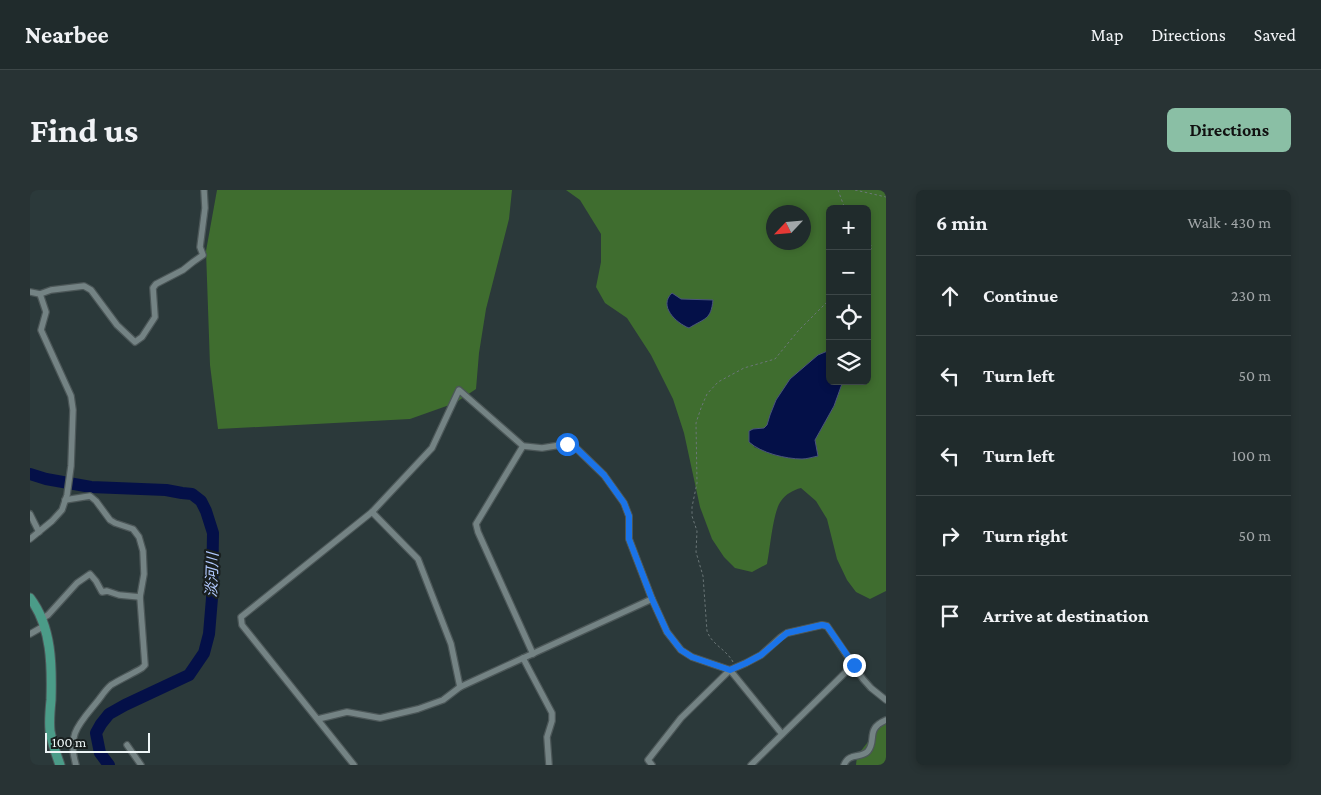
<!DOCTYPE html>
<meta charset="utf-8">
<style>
:root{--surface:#202b2c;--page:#283334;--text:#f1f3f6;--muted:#a2a7a9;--line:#3d4748;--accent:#8abfa5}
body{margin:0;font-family:"Crimson Pro","Noto Sans JP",serif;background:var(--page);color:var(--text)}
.controls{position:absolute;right:15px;top:15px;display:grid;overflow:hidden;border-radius:8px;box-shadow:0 2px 8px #0003}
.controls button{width:45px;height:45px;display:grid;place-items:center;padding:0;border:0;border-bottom:1px solid var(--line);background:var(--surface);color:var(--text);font:25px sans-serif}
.compass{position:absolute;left:736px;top:15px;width:45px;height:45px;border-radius:50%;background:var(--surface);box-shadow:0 2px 8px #0003;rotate:244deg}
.scale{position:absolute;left:15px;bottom:12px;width:105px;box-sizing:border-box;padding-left:5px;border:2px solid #edf5f6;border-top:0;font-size:14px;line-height:18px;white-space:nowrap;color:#edf5f6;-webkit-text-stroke:4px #191f1f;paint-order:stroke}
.stop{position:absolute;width:15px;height:15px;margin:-11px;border:4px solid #1a73e8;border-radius:50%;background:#fff}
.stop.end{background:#1a73e8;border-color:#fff;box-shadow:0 1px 5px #0008}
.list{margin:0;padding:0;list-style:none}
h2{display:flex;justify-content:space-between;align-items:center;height:65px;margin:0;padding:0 20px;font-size:21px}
h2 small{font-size:16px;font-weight:400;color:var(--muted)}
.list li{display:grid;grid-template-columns:32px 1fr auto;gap:15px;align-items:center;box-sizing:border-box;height:80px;padding:0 20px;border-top:1px solid var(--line)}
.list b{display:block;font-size:19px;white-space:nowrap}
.list em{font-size:16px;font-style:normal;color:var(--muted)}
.icon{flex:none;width:28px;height:28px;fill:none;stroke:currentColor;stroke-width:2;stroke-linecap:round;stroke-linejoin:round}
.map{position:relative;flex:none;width:856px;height:575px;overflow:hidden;border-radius:8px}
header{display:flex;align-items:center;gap:30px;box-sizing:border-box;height:70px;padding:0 25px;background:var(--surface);border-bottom:1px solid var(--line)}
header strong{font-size:24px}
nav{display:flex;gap:28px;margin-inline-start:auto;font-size:18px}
.intro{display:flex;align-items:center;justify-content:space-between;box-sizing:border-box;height:120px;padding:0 30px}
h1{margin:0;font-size:35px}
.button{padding:12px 22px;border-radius:8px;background:var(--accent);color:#111;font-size:18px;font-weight:700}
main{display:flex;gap:30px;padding:0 30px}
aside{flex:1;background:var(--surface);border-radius:8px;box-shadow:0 2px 8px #0003}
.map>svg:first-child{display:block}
.forest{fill:#3f6d2f;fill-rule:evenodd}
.water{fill:#041048;stroke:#4a557c}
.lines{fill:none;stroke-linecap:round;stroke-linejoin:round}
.river{stroke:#041048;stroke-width:12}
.minor-casing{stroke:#4c5758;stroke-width:8}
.primary-casing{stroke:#4c5758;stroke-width:11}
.path{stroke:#6b7778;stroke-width:1;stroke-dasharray:2.5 2.5;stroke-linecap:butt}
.minor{stroke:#748384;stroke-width:5.5}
.primary{stroke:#4b9c88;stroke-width:9}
.route{stroke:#1a73e8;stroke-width:6}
.labels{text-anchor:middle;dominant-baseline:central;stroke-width:4.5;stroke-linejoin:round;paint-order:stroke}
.water-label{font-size:15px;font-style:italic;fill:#b1c9ff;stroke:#191f1f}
</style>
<header>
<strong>Nearbee</strong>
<nav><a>Map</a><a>Directions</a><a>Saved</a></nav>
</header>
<div class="intro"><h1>Find us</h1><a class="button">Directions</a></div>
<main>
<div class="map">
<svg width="856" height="575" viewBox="0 0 856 575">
<rect width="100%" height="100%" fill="#2b393a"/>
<g class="forest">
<polygon points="187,0 482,0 479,29 456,119 449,163 446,199 425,213 380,229 188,239 180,175 176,61"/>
<path d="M536 0H856V401L840 409 826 402 817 390 807 369 797 329 786 311 771 298C763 300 756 304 751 311 743 321 740 360 737 374L722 382 705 378 694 367 682 349 670 317 654 243 643 209 621 165 597 128 575 113 566 97 571 72V44L550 10ZM800 19H837V191H813L804 216 785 250 788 266 772 269 744 265 724 257 723 239 734 238 738 235 740 225 746 210 760 189 788 165 800 160ZM744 22H774V52H744Z"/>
<polygon points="856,531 856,575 826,575 827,566 851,535"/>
</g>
<g class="water">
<path d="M642 103 651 109 683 110C681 130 675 128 659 138 646 133 628 116 642 103Z"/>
<path d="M800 160V191H813L804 216 785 250 788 266C783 267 777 269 772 269 756 269 731 263 719 252V241L723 239 734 238 737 235 740 225 746 210 760 189 788 165Z"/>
</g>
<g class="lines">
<polyline class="river" points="0,284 16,289 61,297 136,300 152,303 162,304 171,311 176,321 183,343 182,408 179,444 174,463 159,485 95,515 79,524 71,534 66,543 70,563 79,575"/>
<defs>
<g id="minor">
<polyline points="0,102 10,104 21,100 54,96 61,100 87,135 105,152 112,147 125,127 123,98 126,94 153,80 163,72 173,65 170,57 175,18 174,0"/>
<polyline points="493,256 446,334 448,342 503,464"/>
<path d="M35 310 60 306 66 311 80 330 85 333 103 339 109 347 113 361 114 384 110 407 115 475 112 478C102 484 91 489 81 495 75 500 71 507 66 513 48 535 37 545 46 575"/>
<polyline points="342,322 388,369 421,454 430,497"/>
<polyline points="0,324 9,342"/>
<polyline points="0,349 22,331 32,320 37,305 41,276 43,220 41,206 11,140 16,122 10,104"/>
<polyline points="11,429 18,425 47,393 60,384 66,391 72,402 77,401 89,405 110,407"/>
<polyline points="0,444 14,436"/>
<polyline points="493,468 522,523 522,531 517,547 519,575"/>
<polyline points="288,529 317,522 350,528 388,519 413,510 430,497 622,409"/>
<polyline points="97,555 111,575"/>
<polyline points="324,575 212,435 211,427 342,322 402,258 429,200 493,256 512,258 537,254 544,256 574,285 594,313 599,326 599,349 622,409 637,442 651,460 662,467 700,480 752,544"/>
<polyline points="622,575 618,570 651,528 700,480 716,473 731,465 751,447 757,443 792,435 797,436 833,489 841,498 856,510"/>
<polyline points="721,575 823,475"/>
<path d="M814 575C819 562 831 569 838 561 847 550 835 539 856 530"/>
</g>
<path id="primary" d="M0 408C22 437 22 476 21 510 20 520 19 531 20 541 22 553 26 564 30 575"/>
</defs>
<use href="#minor" class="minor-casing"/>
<use href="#primary" class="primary-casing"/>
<g class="path">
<polyline points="808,0 815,19"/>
<polyline points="825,0 856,7"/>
<polyline points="837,50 842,57 837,66"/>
<path d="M703 472C696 459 682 455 677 441L673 386 666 362 667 341 662 326V317L667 293 666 233 671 218 677 204 688 192 714 178 745 169 768 141 800 109"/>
</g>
<use href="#minor" class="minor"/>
<use href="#primary" class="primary"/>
</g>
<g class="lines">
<polyline class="route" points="537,254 544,256 574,285 594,313 599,326 599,349 622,409 637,442 651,460 662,467 700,480 716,473 731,465 757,443 792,435 797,436 824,475"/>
</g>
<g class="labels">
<g class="water-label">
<text transform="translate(182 385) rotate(-88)">淡河川</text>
</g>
</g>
</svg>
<div class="controls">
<button>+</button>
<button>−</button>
<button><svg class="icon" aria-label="locate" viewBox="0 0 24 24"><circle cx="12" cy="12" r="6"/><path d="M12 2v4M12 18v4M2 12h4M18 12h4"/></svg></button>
<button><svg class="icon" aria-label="layers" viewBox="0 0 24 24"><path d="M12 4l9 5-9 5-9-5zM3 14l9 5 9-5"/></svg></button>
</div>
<svg class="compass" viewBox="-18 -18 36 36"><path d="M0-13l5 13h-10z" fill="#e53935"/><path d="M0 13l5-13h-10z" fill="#a2a7a9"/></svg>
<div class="scale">100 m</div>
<div class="stop" style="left:537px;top:254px"></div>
<div class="stop end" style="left:824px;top:475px"></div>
</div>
<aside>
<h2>6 min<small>Walk · 430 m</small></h2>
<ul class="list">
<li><svg class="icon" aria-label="ahead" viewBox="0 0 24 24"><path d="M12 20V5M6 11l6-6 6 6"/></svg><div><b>Continue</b></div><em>230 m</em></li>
<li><svg class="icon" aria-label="left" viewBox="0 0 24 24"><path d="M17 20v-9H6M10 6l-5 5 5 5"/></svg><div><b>Turn left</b></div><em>50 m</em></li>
<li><svg class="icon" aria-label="left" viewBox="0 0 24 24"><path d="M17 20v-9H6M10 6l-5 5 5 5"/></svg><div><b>Turn left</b></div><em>100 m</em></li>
<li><svg class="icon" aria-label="right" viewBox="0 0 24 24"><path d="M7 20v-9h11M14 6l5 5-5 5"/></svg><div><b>Turn right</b></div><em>50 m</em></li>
<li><svg class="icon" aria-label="arrive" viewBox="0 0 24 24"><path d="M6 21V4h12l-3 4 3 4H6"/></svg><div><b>Arrive at destination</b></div></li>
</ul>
</aside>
</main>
